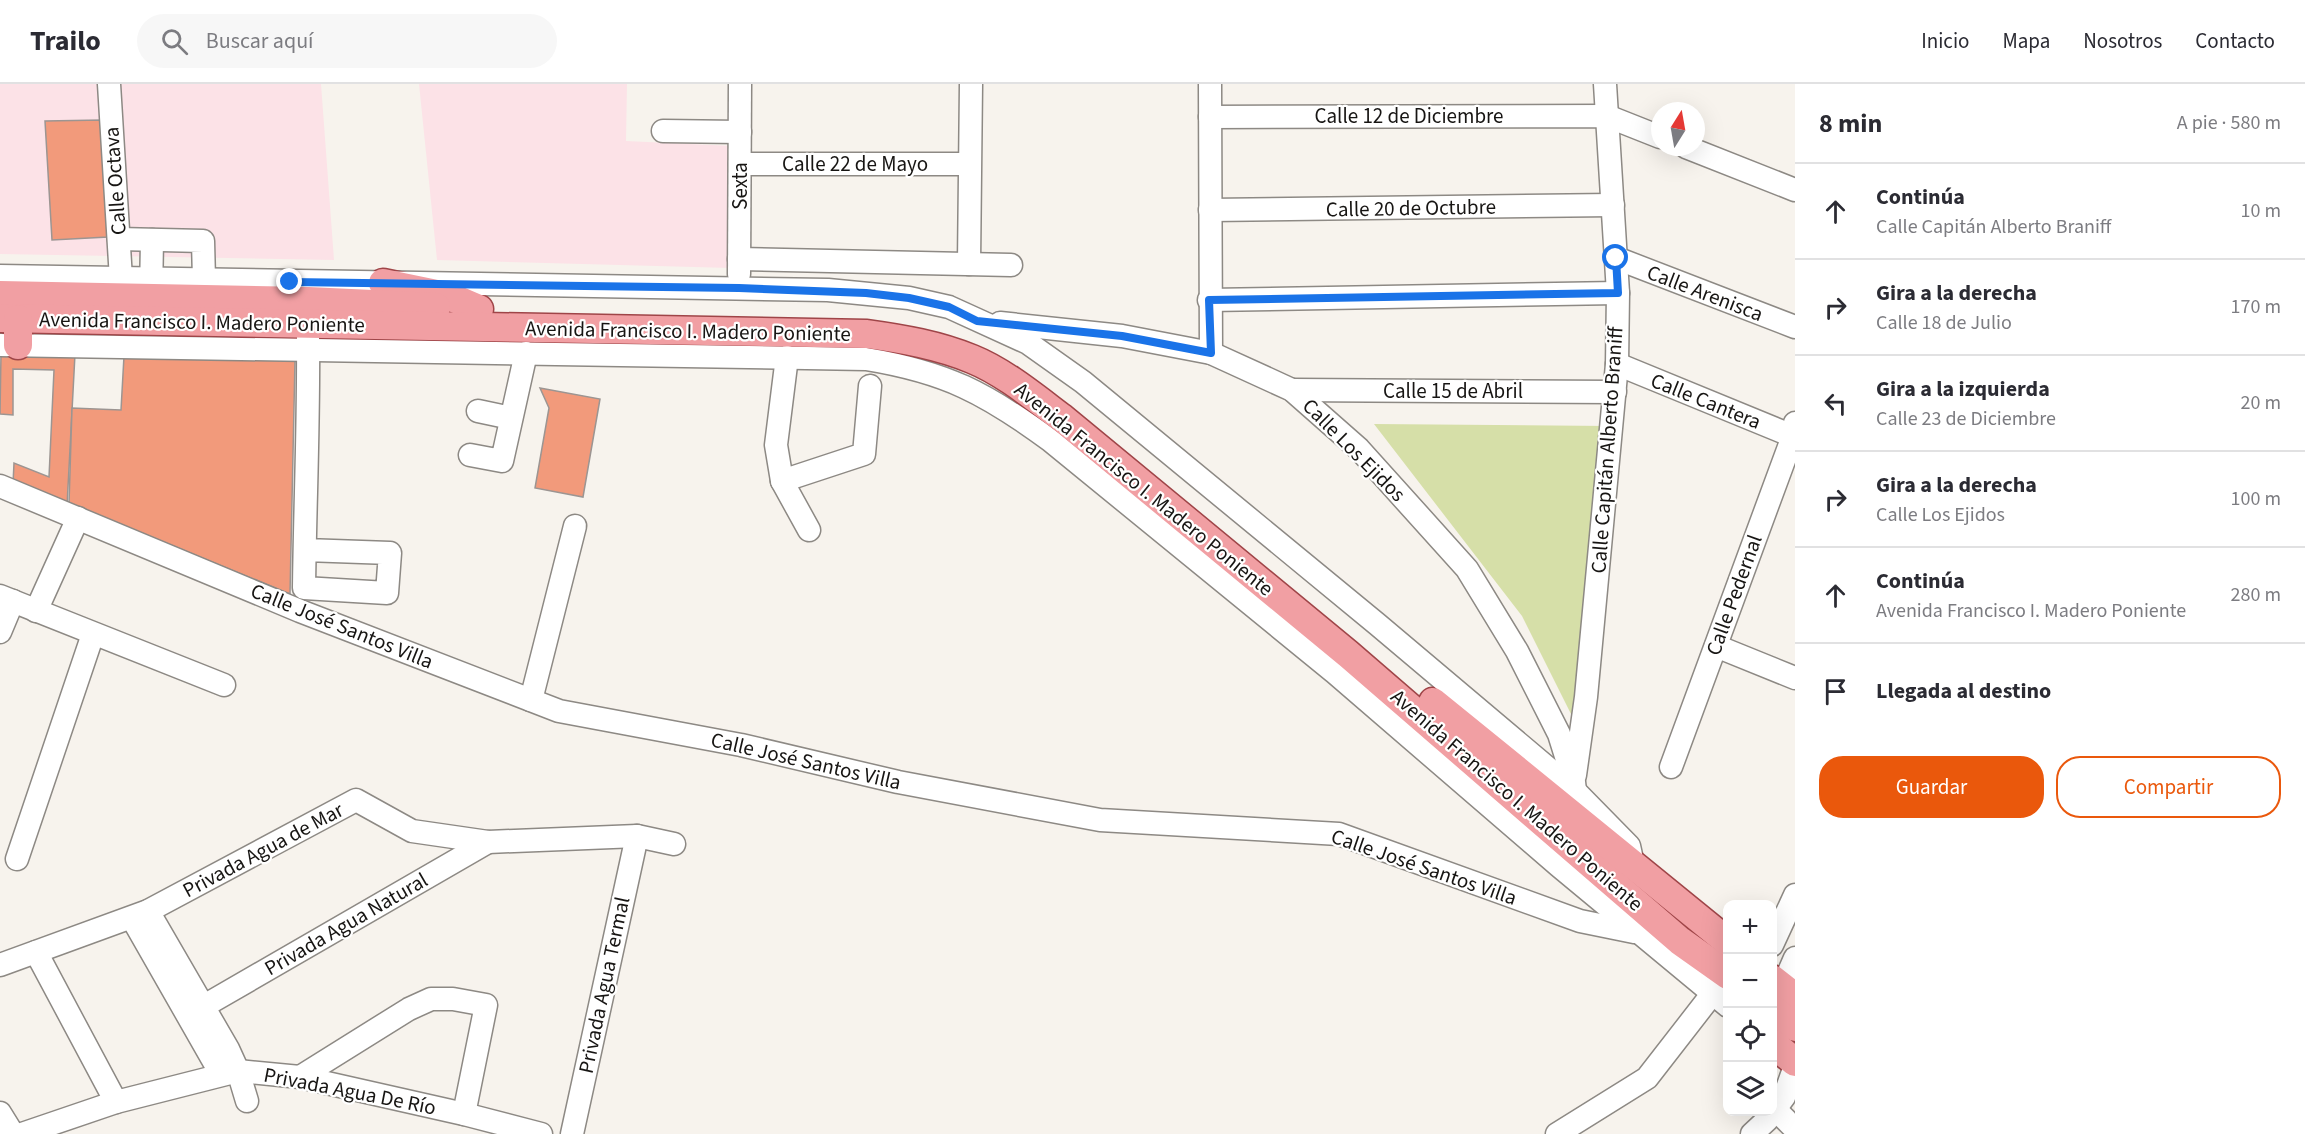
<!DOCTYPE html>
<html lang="es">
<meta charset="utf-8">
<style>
:root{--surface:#fff;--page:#f7f7f7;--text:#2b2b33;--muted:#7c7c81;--line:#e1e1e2;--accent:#ea580c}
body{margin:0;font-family:"Source Sans 3",sans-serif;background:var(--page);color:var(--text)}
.controls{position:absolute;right:18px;bottom:18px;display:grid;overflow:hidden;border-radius:12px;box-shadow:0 6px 24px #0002}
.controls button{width:54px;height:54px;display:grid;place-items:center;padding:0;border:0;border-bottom:2px solid var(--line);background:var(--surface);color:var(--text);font:30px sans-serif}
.compass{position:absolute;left:1651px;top:18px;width:54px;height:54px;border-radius:50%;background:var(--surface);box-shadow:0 6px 24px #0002;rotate:11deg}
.stop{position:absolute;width:18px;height:18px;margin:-14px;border:4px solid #1a73e8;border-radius:50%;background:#fff}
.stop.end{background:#1a73e8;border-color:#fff;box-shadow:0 2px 6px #0008}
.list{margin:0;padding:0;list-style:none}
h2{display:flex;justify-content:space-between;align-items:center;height:78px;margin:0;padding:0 24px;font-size:26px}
h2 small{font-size:20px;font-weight:400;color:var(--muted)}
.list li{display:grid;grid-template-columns:39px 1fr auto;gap:18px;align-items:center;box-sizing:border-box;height:96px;padding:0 24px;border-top:2px solid var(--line)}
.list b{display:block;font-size:22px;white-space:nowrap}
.list p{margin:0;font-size:20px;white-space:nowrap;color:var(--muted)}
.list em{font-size:20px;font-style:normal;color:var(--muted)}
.actions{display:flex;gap:12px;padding:18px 24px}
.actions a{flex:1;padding:14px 0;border:2px solid var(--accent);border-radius:24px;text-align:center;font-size:21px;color:var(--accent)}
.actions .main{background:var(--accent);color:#fff}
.icon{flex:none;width:33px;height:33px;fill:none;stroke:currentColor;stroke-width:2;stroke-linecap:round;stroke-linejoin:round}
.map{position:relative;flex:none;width:1795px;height:1050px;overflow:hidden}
header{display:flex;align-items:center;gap:36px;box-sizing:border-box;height:84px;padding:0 30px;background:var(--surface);border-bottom:2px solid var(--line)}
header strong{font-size:28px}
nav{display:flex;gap:33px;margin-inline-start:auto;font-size:21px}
.search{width:420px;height:54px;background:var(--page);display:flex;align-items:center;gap:15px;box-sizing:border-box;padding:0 21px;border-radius:33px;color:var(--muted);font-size:22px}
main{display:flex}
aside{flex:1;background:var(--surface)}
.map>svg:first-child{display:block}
.industrial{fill:#fce2e7}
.green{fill:#d6dfa8}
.building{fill:#f29a7b;stroke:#9c9592;stroke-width:1.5}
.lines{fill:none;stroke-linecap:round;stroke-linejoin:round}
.minor-casing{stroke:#8d8984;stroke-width:25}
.major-casing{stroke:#9f4548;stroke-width:31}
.minor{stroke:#fff;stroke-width:22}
.major{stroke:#f19fa3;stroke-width:28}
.route{stroke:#1a73e8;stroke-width:8}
.labels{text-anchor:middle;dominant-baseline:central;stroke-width:4.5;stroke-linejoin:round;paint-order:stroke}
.street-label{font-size:21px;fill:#171513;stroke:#fff}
</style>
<header>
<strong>Trailo</strong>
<div class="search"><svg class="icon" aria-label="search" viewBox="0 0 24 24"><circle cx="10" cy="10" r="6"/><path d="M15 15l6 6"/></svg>Buscar aquí</div>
<nav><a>Inicio</a><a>Mapa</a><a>Nosotros</a><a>Contacto</a></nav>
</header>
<main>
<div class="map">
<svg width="1795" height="1050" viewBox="0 0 1795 1050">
<rect width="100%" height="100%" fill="#f7f3ed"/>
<g class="industrial">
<polygon points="0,0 321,0 334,176 0,170"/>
<polygon points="419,0 627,0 626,57 733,62 731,184 437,176"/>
</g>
<polygon class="green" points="1374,340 1609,342 1572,632 1522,532"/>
<g class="building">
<polygon points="102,36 108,153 52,156 45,37"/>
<polygon points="1,269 75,270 67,422 13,400 14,379 49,393 54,286 13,285 13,331 0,330"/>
<polygon points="124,272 295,276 290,510 69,419 72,324 121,326"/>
<polygon points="540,304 600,315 583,413 535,404 549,324"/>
</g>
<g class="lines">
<defs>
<g id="minor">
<polyline points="109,0 121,195"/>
<polyline points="1210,0 1211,269"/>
<polyline points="1210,33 1607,32 1660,53"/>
<polyline points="663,47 740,48"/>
<polyline points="1686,63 1795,106"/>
<polyline points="740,80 969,80"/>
<polyline points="1210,126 1613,121"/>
<polyline points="119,155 203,157 204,196"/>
<polyline points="1616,174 1795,243"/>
<polyline points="739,175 1011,181"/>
<polyline points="969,180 971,0"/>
<polyline points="739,190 740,0"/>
<polyline points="0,192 828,206 909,214 949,223 1028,259 1083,298 1377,540 1575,707 1629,762 1631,771"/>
<polyline points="151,211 152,156"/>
<polyline points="1209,216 1618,209"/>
<polyline points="1000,239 1122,252 1211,269 1292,306 1359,365 1467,485 1517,567 1559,650 1574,698 1575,707"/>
<path d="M0 261 866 275C946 288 986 309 1051 357L1334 588 1559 782 1728 922"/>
<polyline points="787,273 776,361 782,397 809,446"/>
<polyline points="1617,280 1795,353"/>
<polyline points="1292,306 1615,308"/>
<polyline points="478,327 511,334"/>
<polyline points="470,371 502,377 526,269"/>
<polyline points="782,397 864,370 870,302"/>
<polyline points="0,402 300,527 559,627 741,661 898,698 1100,736 1339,750 1580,837 1634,848"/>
<path d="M305 466 390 469 387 509 304 504C305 420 309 336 308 251"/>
<polyline points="0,512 224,601"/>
<polyline points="36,527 78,434"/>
<polyline points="0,548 13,517"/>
<polyline points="1716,562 1795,594"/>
<polyline points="531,616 575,442"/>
<polyline points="1671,683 1793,352 1795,339"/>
<polyline points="1575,691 1586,613 1617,280 1618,209 1605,0"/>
<polyline points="17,775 93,550"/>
<polyline points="148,827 228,965 238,987 247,1017"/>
<polyline points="132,834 221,990"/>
<polyline points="1772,861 1795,811"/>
<polyline points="36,868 116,1018"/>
<polyline points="0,881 148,827 356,716 412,747 488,758 637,752 674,760"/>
<polyline points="1776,918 1795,874"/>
<polyline points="204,922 488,758"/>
<polyline points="300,993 409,925 431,915 453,915 486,921 464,1030"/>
<polyline points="1775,1025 1795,1045"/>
<polyline points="0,1029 13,1050"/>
<polyline points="22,1050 116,1018 238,987 300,993 464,1030 541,1050"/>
<polyline points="572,1050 637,752"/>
<polyline points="1557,1050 1647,994 1713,909"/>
<polyline points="1752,1050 1767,1036 1784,1013 1795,982"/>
</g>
<g id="major">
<polyline points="383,199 451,213 479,225"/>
<polyline points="0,211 308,217 436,223"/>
<path d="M0 234 867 250C903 255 938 261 972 275 1004 288 1034 313 1062 334L1348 570 1680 857 1728 891"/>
<polyline points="18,261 18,235"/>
<polyline points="1433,618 1728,858"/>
<polyline points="1772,895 1795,913"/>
<polyline points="1772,925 1795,943"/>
<polyline points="1772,959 1795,978"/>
</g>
</defs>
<use href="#minor" class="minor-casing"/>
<use href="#major" class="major-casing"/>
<use href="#minor" class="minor"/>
<use href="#major" class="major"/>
</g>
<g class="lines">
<polyline class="route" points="290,198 739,204 866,209 909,214 949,223 977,237 1122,252 1211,269 1209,216 1618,209 1616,174"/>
</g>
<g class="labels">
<g class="street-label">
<text x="1409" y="32">Calle 12 de Diciembre</text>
<text x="855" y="80">Calle 22 de Mayo</text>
<text transform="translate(115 97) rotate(-94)">Calle Octava</text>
<text transform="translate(740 102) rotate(-90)">Sexta</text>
<text transform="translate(1411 124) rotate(-1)">Calle 20 de Octubre</text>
<text transform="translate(1705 209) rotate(21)">Calle Arenisca</text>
<text transform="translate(202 238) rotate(1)">Avenida Francisco I. Madero Poniente</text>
<text transform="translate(688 247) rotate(1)">Avenida Francisco I. Madero Poniente</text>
<text x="1453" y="307">Calle 15 de Abril</text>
<text transform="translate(1706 317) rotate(22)">Calle Cantera</text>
<text transform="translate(1354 366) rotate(45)">Calle Los Ejidos</text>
<text transform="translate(1607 366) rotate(-86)">Calle Capitán Alberto Braniff</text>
<text transform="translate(1144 405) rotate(39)">Avenida Francisco I. Madero Poniente</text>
<text transform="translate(1734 511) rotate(-70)">Calle Pedernal</text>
<text transform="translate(342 542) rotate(22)">Calle José Santos Villa</text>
<text transform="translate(806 677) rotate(13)">Calle José Santos Villa</text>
<text transform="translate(1517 716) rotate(41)">Avenida Francisco I. Madero Poniente</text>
<text transform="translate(263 766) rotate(-28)">Privada Agua de Mar</text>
<text transform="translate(1424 783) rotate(19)">Calle José Santos Villa</text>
<text transform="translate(346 840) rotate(-30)">Privada Agua Natural</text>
<text transform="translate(604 901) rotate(-78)">Privada Agua Termal</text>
<text transform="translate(350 1007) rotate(11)">Privada Agua De Río</text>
</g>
</g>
</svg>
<div class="controls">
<button>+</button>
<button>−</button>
<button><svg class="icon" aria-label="locate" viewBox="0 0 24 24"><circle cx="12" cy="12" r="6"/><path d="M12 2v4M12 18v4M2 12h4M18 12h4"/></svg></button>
<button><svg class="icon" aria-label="layers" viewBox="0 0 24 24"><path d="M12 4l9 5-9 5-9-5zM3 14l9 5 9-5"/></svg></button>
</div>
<svg class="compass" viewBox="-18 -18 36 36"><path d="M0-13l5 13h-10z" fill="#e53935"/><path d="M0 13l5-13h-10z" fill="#7c7c81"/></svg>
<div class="stop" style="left:1616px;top:174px"></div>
<div class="stop end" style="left:290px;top:198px"></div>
</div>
<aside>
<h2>8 min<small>A pie · 580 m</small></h2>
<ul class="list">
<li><svg class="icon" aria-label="ahead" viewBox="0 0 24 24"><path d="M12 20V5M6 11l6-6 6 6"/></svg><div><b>Continúa</b><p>Calle Capitán Alberto Braniff</p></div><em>10 m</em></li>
<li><svg class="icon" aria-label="right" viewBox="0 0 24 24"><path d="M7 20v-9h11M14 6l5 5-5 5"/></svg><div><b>Gira a la derecha</b><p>Calle 18 de Julio</p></div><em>170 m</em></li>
<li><svg class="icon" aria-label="left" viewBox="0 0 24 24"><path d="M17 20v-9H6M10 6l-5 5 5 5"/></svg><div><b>Gira a la izquierda</b><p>Calle 23 de Diciembre</p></div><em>20 m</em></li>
<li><svg class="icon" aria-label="right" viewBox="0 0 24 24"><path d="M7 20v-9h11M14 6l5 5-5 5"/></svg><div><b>Gira a la derecha</b><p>Calle Los Ejidos</p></div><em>100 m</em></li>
<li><svg class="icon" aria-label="ahead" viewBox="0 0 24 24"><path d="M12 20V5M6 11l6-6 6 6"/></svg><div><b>Continúa</b><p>Avenida Francisco I. Madero Poniente</p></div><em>280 m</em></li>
<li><svg class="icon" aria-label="arrive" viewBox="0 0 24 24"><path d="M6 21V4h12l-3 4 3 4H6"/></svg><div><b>Llegada al destino</b></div></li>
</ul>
<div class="actions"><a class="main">Guardar</a><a>Compartir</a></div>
</aside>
</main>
